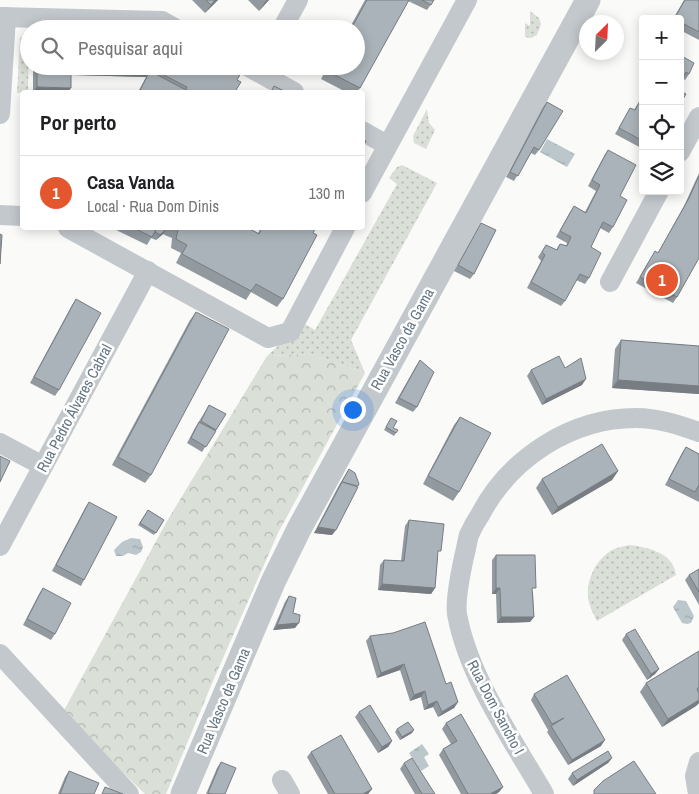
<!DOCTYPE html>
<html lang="pt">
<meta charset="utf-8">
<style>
:root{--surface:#fff;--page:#f6f6f6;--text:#202124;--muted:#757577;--line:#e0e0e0;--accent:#e4572e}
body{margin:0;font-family:"Archivo Narrow",sans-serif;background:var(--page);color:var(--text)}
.controls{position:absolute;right:15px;top:15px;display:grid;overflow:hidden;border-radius:5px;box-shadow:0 2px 12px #0003}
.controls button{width:45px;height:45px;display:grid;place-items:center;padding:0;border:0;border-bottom:1px solid var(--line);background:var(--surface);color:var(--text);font:25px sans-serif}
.compass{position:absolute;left:579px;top:15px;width:45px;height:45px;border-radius:50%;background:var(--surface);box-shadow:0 2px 12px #0003;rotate:24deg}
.you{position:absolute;left:352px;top:409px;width:18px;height:18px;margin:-12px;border:4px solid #fff;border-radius:50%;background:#1a73e8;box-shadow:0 0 0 8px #1a73e833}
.badge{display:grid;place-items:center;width:32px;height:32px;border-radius:50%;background:var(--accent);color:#fff;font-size:16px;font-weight:700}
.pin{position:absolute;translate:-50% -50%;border:2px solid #fff;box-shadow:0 1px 5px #0006}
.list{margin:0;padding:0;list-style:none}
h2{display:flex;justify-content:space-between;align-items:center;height:65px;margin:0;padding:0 20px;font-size:21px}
h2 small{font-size:16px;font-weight:400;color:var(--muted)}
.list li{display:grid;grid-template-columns:32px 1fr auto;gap:15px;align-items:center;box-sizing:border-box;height:75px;padding:0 20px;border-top:1px solid var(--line)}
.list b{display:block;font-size:19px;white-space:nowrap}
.list p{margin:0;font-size:16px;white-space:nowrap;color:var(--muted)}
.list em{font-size:16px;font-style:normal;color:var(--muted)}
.icon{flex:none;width:28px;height:28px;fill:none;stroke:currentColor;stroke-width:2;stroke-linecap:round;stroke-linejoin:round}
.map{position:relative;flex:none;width:699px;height:794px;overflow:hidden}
.search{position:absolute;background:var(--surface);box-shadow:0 2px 12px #0003;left:20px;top:20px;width:345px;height:55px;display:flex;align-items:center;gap:12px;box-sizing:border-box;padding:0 18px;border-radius:28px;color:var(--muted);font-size:19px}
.panel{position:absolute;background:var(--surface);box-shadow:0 2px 12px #0003;left:20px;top:90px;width:345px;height:140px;border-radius:5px}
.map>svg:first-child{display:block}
.grass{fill:url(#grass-dots)}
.park{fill:url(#park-crowns)}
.water{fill:url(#water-ripples)}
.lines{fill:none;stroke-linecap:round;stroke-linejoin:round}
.minor{stroke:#c3c8cc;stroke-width:20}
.tertiary{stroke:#c3c8cc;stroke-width:25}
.wall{fill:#929a9f}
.shaded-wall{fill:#777d82}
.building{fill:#aab3b9;stroke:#777d82}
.labels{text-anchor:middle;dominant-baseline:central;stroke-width:5;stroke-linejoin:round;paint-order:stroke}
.street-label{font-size:15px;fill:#657683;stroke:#fff}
</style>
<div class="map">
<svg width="699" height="794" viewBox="0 0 699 794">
<defs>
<pattern id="grass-dots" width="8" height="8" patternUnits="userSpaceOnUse" patternTransform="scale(1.25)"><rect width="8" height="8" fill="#dadfd7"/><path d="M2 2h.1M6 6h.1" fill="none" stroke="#b4b9b4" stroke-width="1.8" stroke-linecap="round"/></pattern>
<pattern id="park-crowns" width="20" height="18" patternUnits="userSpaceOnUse" patternTransform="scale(1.25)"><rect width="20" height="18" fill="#dadfd7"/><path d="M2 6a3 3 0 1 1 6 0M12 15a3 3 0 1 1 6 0" fill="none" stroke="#b4b9b4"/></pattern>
<pattern id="water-ripples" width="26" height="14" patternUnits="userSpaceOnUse" patternTransform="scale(1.25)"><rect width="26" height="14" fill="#bbc7cb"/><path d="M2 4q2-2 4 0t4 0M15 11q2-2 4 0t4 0" fill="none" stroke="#9ca6aa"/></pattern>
</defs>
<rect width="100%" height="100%" fill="#fafaf8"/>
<g class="grass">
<polygon points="530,11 539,18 541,24 537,35 531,38 525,37 525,23 530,26"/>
<polygon points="20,37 29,38 28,92 17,93"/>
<polygon points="427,109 429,123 435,130 426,149 414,143 413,136"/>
<polygon points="402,165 437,183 351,340 365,373 309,354 267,356 303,323 315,330 397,184 389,178 397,167"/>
<path d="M630 545C647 547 674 553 676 575L597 621C593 613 588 604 588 595 587 577 598 557 614 549 619 547 625 546 630 545Z"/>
</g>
<polygon class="park" points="309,354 365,373 278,533 213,681 166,794 145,794 62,714 167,521 267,356"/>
<g class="water">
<polygon points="547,139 575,154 567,167 540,152"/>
<polygon points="131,538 140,539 143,547 141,552 136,555 128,553 123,556 116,556 114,550 122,542"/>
<polygon points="678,600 686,601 694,616 691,623 687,624 682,623 673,607"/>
<polygon points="422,744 429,754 424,757 429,766 421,771 409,753"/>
</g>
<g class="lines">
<g class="minor">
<polyline points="0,17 162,21 176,29"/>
<polyline points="282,29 298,0"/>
<polyline points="247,66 294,92"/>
<polyline points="0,114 6,17"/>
<polyline points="362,131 387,145"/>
<polyline points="680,152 699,117"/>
<polyline points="362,193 467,0"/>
<polyline points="0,215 22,216"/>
<polyline points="68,228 268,338 290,332 345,228"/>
<polyline points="610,282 659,191"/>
<polyline points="0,443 43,466"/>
<polyline points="0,546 148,271"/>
<polyline points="0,654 129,794"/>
<polyline points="282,780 290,794"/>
<path d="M544 794C512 739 468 676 457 614 455 600 461 571 464 557 466 550 467 542 469 535 472 528 476 521 480 515 510 458 571 418 636 418 658 418 679 425 699 432"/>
<polyline points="698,794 695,776 699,762"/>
</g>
<polyline class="tertiary" points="183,794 273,582 299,529 588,0"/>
</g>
<g class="wall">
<polygon points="192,0 218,0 205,13"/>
<polygon points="248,0 269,0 259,11"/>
<polygon points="365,0 434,0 427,10 408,1 360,88 357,92 346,92 321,79 328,66 356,66 356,29 349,29"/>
<polygon points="684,0 699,0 699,40 680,30 680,19 673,19"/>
<polygon points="680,55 689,74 685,80 682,78"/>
<polygon points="33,66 233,66 237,80 236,90 241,92 138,92 146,77 71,75 33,92"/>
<polygon points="643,95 643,149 615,134 630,108 634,110"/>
<polygon points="547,102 539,150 535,155 531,153 514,181 506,177 543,107"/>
<polygon points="608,150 620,196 613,227 609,233 600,228 591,247 589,278 585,284 576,280 565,301 561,306 527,288 541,261 538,257 546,245 556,250 560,244 566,246 567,243 556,237 570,212 574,206 585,212 596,191 588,186 604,156"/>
<polygon points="699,173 699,258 677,297 673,303 636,283 655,251 658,253 684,206"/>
<polygon points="481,223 474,274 470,279 454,271"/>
<polygon points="112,228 248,228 258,233 261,228 313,228 283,299 277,307 251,292 246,300 176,263 181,253 171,248 172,238 167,236 163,234 156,240 151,238 147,245"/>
<polygon points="76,299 59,390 55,396 30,383 72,305"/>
<polygon points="196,312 151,475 145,483 112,465 190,320"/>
<polygon points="621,340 699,346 699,394 612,388 615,349"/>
<polygon points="420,360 417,407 413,412 395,403 416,366"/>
<polygon points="565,368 582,385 542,405 527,376 531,370"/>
<polygon points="209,405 226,414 202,452 187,443 195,428"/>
<polygon points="460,417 459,492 453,501 423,484 454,425"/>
<polygon points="391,418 393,428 396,433 394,436 384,430"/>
<polygon points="686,447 699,454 699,502 665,485 682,453"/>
<polygon points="349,469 332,535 314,533 338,487"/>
<polygon points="618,471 612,480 552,515 536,488 542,479"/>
<polygon points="89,502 84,580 81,586 52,571 85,508"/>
<polygon points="148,510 164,520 154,535 138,525"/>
<polygon points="409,520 438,556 435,588 431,594 378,590 380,565 384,560 401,561 405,526"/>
<polygon points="496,555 533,592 534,617 530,622 497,623 496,594 492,594 492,560"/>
<polygon points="699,569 699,605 685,580 689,575"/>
<polygon points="43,588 55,634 51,640 23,625 39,594"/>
<polygon points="289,596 293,613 295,628 273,630 285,602"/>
<polygon points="626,634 659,669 655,674 647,680 622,640"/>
<polygon points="370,636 446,684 458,702 454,708 438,717 433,707 424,710 421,697 410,701 400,670 377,678 366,641"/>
<polygon points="699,651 699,703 696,706 662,727 640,692 646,683"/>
<polygon points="534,694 601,746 568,765 547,732 549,729 548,730 531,700"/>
<polygon points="359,712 392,741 388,747 378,753 355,717"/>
<polygon points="446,723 503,787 499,792 496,794 461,794 439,755 443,749 451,744 442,729"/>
<polygon points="397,729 412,733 400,740 395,732"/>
<polygon points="311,752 372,789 368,794 328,794 307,757"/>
<polygon points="612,758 608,763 573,786 568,779 572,773"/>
<polygon points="221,762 225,794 206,794 217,768"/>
<polygon points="404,763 435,794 415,794 400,769"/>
<polygon points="69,771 94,794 58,794 65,777"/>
</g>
<g class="shaded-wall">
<polygon points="215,0 218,0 205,13 211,5"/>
<polygon points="267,0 269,0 259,11 265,2"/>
<polygon points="38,66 63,66 152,69 146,77 37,74 37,68"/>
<polygon points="37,87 71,88 68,92 33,92"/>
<polygon points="167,228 163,234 156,240 160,235"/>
<polygon points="586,379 582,385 542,405 546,399"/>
<polygon points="618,380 699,386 699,394 612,388"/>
<polygon points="618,471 612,480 552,515 558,507"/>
<polygon points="318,527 336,530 332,535 314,533"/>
<polygon points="382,584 435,588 431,594 378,590"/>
<polygon points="496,588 500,588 496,594 492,594"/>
<polygon points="501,617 534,617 530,622 497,623"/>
<polygon points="299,623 295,628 273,630 277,625"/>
<polygon points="404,664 400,670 377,678 381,673"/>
<polygon points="659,669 655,674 647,680 651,674"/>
<polygon points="425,691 421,697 410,701 414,695"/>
<polygon points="699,700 699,703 696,706 662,727 668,719"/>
<polygon points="437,701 433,707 424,710 428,705"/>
<polygon points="458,702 454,708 438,717 442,712"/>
<polygon points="414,730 412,733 400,740 402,737"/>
<polygon points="605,740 601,746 568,765 572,760"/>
<polygon points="392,741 388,747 378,753 382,747"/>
<polygon points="612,758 608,763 573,786 577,780"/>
<polygon points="503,787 499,792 496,794 490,794"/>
<polygon points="372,789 368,794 363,794"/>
</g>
<g class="building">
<polygon points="206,0 215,0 211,5"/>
<polygon points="367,0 409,0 360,88 327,71 330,66 356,66 356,29 351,29"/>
<polygon points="422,0 434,0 431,5"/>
<polygon points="685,0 699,0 699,32 680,22 680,19 674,19"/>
<polygon points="40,26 121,28 124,29 40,29"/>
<polygon points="680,55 694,63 689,74 686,72 680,82"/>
<polygon points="63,66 233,66 242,71 237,80 241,82 236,90 241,92 185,92 187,87 152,69"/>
<polygon points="37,68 71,69 71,88 37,87"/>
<polygon points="150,71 186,90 184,92 139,92"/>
<polygon points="274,86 286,92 271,92"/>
<polygon points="680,91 686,94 680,104"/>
<polygon points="643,96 643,141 619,128 630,108 635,110"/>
<polygon points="547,102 563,111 539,150 534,147 518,176 510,172"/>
<polygon points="362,139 366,141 362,148"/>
<polygon points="608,150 636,165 620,196 627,200 613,227 603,222 591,247 601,253 589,278 580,274 565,301 531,282 545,255 542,252 546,245 557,250 560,244 567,246 571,237 560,231 574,206 586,213 600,185 592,180"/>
<polygon points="699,176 699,258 677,297 640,277 655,251 658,253 688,200"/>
<polygon points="481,223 496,230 474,274 458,265"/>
<polygon points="134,228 157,228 152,237"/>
<polygon points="157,228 173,228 171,230 167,228 160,235 155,232"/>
<polygon points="173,228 248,228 259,234 262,228 313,228 315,229 313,233 317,235 283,299 256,284 251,291 182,254 187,245 176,239 178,230"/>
<polygon points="0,234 2,235 0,264"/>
<polygon points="76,299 101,313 59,390 34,377"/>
<polygon points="196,312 229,329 151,475 118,457"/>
<polygon points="621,340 699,346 699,386 618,380"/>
<polygon points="559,356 565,368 581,358 586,379 546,399 531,370"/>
<polygon points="420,360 434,372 417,407 399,398"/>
<polygon points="209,405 226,414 216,430 201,421"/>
<polygon points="460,417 491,433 459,492 428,476"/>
<polygon points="391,418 397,421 393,428 398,430 396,433 386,427"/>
<polygon points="199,422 216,431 206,447 191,438"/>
<polygon points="602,444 618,471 558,507 542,479"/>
<polygon points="686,447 699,454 699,485 695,492 669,479"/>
<polygon points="0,456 10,461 0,482"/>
<polygon points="349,469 355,473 359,484 358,486 342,482 340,485"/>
<polygon points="342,482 358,487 336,530 318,527"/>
<polygon points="89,502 117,517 84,580 56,565"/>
<polygon points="148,510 164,520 156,533 140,523"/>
<polygon points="409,520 444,524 441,551 438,551 435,588 382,584 384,560 404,561"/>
<polygon points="496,555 535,555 536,588 532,588 534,617 501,617 500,588 496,588"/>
<polygon points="699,569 699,592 689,575"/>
<polygon points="43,588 71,603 55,634 27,619"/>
<polygon points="289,596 296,598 293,613 300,615 299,623 277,625"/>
<polygon points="425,622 446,684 451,682 458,702 442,712 437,701 428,705 425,691 414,695 404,664 381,673 370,636 393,633"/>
<polygon points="635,629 659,669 651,674 626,634"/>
<polygon points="699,651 699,687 697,689 699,693 699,700 668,719 646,683"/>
<polygon points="567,675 605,740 572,760 551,726 564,718 552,724 534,694"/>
<polygon points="370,705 392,741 382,747 359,712"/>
<polygon points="461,714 503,787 490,794 468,794 443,749 457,741 446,723"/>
<polygon points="408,722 414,730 402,737 397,729"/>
<polygon points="341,735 372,789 363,794 335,794 311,752"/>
<polygon points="608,751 612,758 577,780 572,773"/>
<polygon points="412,758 435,794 422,794 404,763"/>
<polygon points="634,761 656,794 594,794 594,790 603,781"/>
<polygon points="221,762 236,768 225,794 212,794 208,793"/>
<polygon points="69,771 99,783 94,794 60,794"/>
<polygon points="105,787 123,794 102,794"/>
</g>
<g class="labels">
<g class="street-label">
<text transform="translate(402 339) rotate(-61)">Rua Vasco da Gama</text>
<text transform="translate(74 408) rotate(-62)">Rua Pedro Álvares Cabral</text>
<text transform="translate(223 701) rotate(-67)">Rua Vasco da Gama</text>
<text transform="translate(496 707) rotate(62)">Rua Dom Sancho I</text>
</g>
</g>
</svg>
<div class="controls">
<button>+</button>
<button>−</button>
<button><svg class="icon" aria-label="locate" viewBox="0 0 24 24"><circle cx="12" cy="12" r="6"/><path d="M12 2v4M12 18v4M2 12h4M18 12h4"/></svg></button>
<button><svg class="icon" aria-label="layers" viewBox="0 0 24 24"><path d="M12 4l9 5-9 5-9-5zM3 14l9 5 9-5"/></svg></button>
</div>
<svg class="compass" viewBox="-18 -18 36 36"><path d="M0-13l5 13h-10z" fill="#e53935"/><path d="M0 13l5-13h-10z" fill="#757577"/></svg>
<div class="you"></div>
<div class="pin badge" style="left:662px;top:280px">1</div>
<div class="search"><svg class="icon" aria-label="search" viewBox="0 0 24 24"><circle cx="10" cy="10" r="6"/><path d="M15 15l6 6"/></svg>Pesquisar aqui</div>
<section class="panel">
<h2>Por perto<small></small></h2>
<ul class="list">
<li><span class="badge">1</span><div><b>Casa Vanda</b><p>Local · Rua Dom Dinis</p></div><em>130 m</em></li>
</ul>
</section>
</div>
